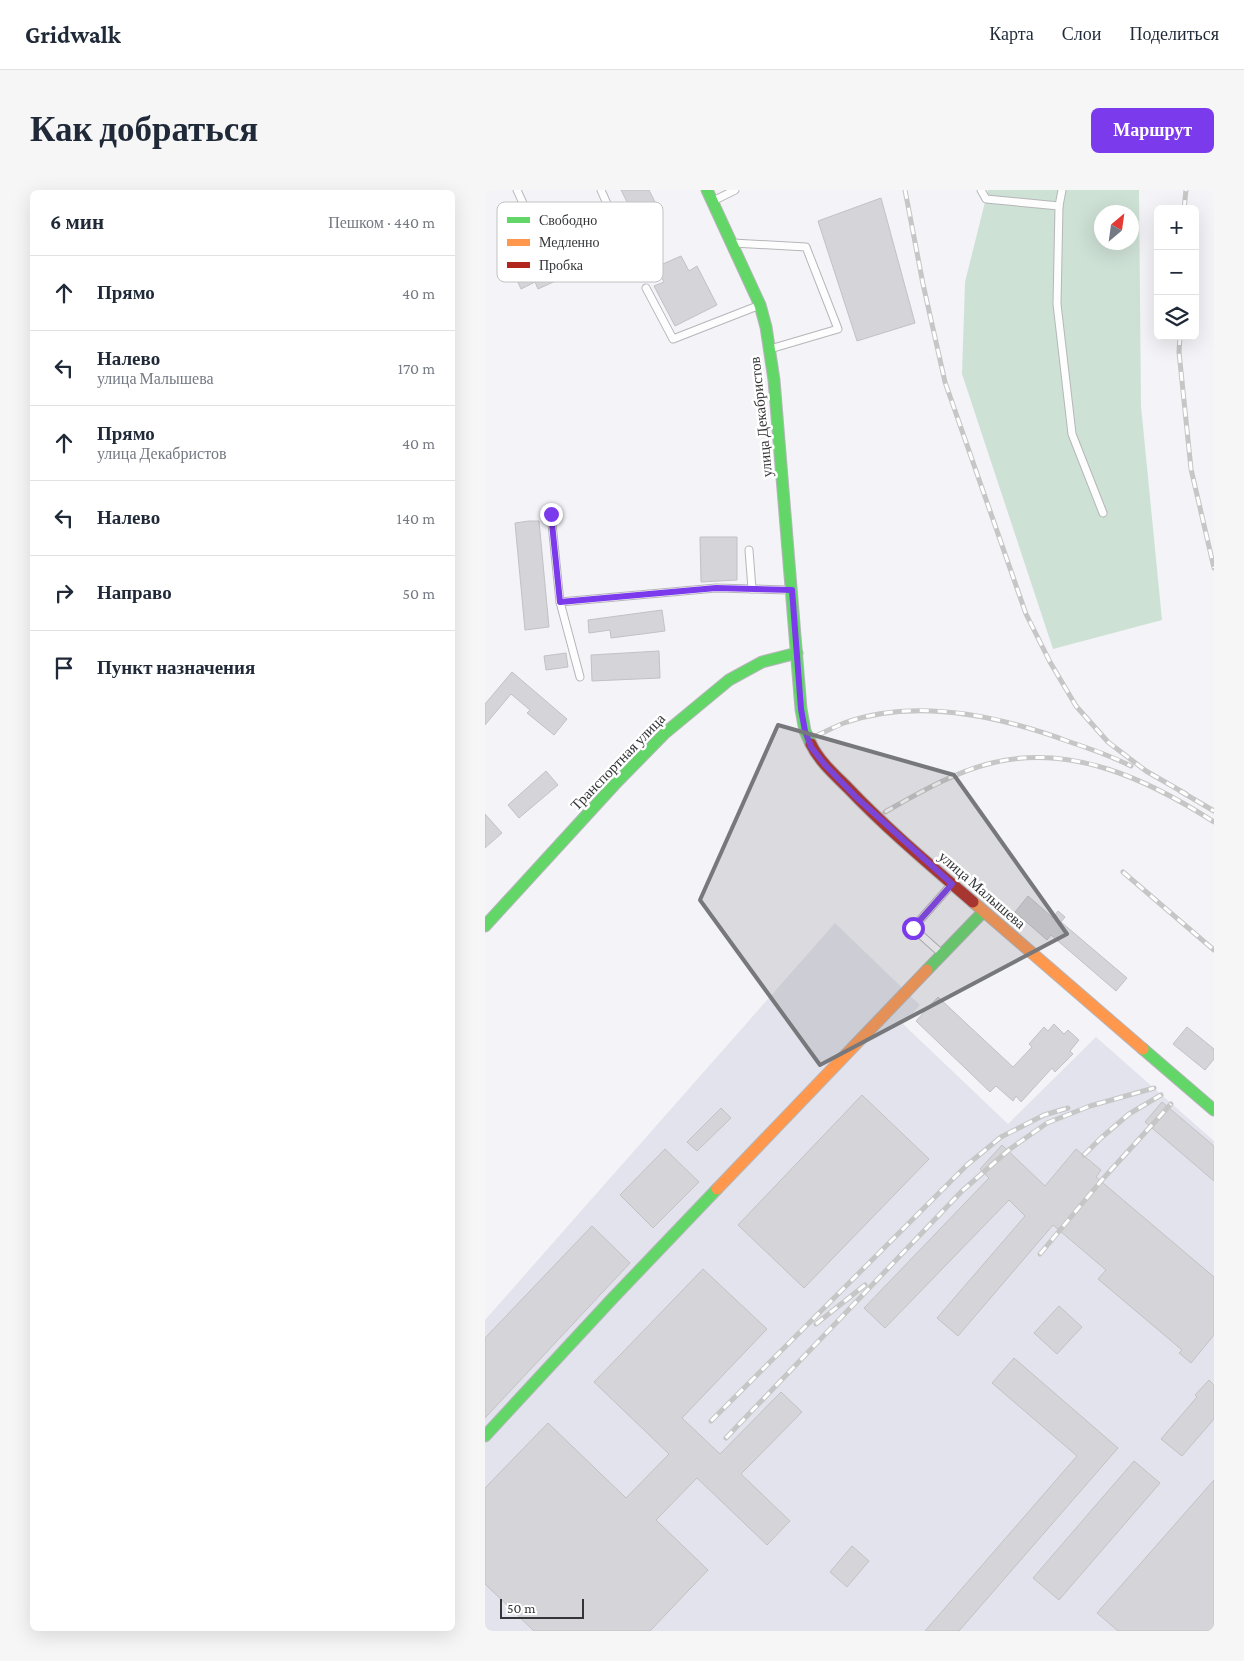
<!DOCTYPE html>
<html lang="ru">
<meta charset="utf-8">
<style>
:root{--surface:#fff;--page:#f6f6f7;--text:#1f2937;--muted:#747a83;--line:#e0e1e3;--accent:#7c3aed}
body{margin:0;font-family:"Crimson Pro",serif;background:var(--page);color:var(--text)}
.controls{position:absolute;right:15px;top:15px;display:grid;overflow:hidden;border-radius:8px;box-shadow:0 5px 20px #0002}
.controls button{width:45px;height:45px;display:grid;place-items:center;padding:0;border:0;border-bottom:1px solid var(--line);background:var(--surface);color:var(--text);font:25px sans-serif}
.compass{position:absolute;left:609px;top:15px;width:45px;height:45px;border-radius:50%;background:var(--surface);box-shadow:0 5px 20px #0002;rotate:29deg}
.scale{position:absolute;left:15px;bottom:12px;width:84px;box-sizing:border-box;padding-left:5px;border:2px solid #343537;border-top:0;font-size:14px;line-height:18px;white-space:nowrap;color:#343537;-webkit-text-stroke:4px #fff;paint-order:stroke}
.stop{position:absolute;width:15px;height:15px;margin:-11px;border:4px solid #7c3aed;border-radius:50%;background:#fff}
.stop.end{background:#7c3aed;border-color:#fff;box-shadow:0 1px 5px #0008}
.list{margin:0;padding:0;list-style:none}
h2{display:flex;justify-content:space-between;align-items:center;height:65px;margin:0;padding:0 20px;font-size:21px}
h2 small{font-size:16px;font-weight:400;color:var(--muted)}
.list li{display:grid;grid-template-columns:32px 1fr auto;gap:15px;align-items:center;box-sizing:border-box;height:75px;padding:0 20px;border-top:1px solid var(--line)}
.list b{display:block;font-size:19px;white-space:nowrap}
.list p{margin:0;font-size:16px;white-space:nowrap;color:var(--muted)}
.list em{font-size:16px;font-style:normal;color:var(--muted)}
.icon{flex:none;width:28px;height:28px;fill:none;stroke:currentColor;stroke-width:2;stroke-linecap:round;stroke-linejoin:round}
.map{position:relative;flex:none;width:729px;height:1441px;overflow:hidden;border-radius:8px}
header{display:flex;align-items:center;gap:30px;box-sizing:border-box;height:70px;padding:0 25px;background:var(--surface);border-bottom:1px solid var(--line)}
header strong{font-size:24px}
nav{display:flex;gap:28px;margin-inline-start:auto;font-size:18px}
.intro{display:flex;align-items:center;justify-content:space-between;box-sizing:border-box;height:120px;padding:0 30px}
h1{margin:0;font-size:35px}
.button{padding:12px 22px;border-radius:8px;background:var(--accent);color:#fff;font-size:18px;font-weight:700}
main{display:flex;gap:30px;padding:0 30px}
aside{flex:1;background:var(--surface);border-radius:8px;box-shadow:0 5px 20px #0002}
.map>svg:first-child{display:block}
.built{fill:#e2e3ec}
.green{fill:#cee1d5;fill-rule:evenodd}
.building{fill:#d5d4d8;stroke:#c2c1c4}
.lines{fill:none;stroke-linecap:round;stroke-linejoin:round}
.lane-casing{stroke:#b6b6ba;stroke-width:9}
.fast-casing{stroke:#b6b6ba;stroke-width:13}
.slow-casing{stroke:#b6b6ba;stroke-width:13}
.jam-casing{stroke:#b6b6ba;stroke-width:13}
.lane{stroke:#fdfdfe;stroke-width:7}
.fast{stroke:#63d668;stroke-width:11}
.slow{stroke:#ff974d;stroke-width:11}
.jam{stroke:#b3261e;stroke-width:11}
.rail-casing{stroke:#c6c6c7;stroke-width:5}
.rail{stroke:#fff;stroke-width:3;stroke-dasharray:9;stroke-linecap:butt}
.route{stroke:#7c3aed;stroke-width:6}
.marked{fill:#77787b;fill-opacity:0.2;stroke:#77787b;stroke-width:4;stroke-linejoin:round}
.labels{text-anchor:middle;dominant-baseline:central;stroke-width:5;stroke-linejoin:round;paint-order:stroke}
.street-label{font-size:15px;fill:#343537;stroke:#fff}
.key{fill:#fff;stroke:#c2c2c3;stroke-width:1}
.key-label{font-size:14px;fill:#343537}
</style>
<header>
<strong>Gridwalk</strong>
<nav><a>Карта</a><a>Слои</a><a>Поделиться</a></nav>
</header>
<div class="intro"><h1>Как добраться</h1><a class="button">Маршрут</a></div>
<main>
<aside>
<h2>6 мин<small>Пешком · 440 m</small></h2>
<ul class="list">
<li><svg class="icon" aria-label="ahead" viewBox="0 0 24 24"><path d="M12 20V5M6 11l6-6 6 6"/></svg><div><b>Прямо</b></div><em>40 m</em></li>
<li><svg class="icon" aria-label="left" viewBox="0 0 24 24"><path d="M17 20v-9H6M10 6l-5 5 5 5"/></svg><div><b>Налево</b><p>улица Малышева</p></div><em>170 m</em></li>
<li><svg class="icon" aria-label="ahead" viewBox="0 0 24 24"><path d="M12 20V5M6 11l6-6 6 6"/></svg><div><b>Прямо</b><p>улица Декабристов</p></div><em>40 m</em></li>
<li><svg class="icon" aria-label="left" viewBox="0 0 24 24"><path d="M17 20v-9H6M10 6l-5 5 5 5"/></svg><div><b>Налево</b></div><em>140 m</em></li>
<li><svg class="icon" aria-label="right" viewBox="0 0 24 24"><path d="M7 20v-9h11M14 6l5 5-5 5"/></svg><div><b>Направо</b></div><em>50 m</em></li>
<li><svg class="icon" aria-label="arrive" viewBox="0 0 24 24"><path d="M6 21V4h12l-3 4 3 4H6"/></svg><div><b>Пункт назначения</b></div></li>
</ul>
</aside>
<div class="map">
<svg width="729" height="1441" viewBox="0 0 729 1441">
<rect width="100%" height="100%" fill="#f3f3f8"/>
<polygon class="built" points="350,733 435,815 418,834 523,934 611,847 729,951 729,1441 0,1441 0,1130"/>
<path class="green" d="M503 0H654L656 216 677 430 568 459 477 184 480 92ZM616 22H646V52H616Z"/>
<g class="building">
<polygon points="136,0 164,0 172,16 160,22 173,50 124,73 121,68 53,99 50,92 36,99 25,74 51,62 54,68 109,43 113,49 152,32"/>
<polygon points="396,8 430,133 372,151 333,31"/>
<polygon points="196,66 204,81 212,76 232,115 190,136 169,96 179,92 171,77"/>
<polygon points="44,331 54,331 64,437 40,440 30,333"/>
<polygon points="215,347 252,347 252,390 216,392"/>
<polygon points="177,420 180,441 126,448 125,440 104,443 103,430"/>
<polygon points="174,461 175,488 107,491 106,465"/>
<polygon points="81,463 83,477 61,480 59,466"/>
<polygon points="27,482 82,529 69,545 42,523 45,520 26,504 0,535 0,514"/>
<polygon points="61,581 73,595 34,628 23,615"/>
<polygon points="0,624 17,643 0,658"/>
<polygon points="543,706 568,728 573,721 580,727 576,732 642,788 631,801 566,745 562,750 530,722"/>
<polygon points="453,807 528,877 547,857 544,854 559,837 563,841 569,834 579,844 583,840 594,850 585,861 588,864 570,882 567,878 536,912 531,906 528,911 511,896 505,902 431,831"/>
<polygon points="702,837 729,859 729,869 720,880 688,854"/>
<polygon points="377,905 444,969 319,1098 253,1035"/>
<polygon points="677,912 729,956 729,991 660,932"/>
<polygon points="236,918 246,928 212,961 202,952"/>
<polygon points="517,955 560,996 591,959 616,980 611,987 729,1087 729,1145 706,1173 694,1163 697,1160 613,1089 621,1080 568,1035 473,1146 452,1128 540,1026 524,1010 400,1138 379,1118 504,988 495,979"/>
<polygon points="180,959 214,992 168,1038 135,1005"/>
<polygon points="107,1036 145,1073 0,1228 0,1148"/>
<polygon points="218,1079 282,1139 197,1228 235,1264 296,1202 317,1222 256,1284 305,1331 282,1355 212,1288 171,1330 223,1380 165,1441 49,1441 0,1394 0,1298 63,1233 141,1308 184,1264 109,1192"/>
<polygon points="574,1116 597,1137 572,1164 549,1143"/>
<polygon points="529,1168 633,1258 474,1441 440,1441 592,1266 507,1193"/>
<polygon points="724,1190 729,1195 729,1229 697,1266 676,1249 712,1207 710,1205"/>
<polygon points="649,1271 675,1293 574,1410 548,1388"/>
<polygon points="729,1290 729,1441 633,1441 612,1423"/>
<polygon points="367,1356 384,1371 362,1397 345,1382"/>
</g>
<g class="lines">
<defs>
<g id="lane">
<polyline points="32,0 57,55 126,23 116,0"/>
<polyline points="496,0 501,9 574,16 572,114 587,244 618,323"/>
<polyline points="228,11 250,0"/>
<polyline points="574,16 577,0"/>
<polyline points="248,53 321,57 353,139 285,159"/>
<polyline points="161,98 188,149 275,115"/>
<polyline points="66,324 75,412 231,398 304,400"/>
<polyline points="264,360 267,399"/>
<polyline points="75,412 95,487"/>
<polyline points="457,764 428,738 466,695"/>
</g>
<g id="fast">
<polyline points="222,0 275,115 281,137 289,190 316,519 320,541 326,554"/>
<polyline points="0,736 130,594 180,543 244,490 277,472 312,463"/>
<polyline points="442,780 498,722"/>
<polyline points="658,859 729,920"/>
<polyline points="0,1246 126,1110 232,999"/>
</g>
<g id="slow">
<polyline points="488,712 658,859"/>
<polyline points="232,999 442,780"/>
</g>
<path id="jam" d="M326 554C334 571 350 585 363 598 402 639 445 675 488 712"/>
</defs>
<use href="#lane" class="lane-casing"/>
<use href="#fast" class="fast-casing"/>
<use href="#slow" class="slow-casing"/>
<use href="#jam" class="jam-casing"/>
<use href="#lane" class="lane"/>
<use href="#fast" class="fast"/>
<use href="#slow" class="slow"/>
<use href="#jam" class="jam"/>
<defs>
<g id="rail">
<polyline points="420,0 438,94 460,192 541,424 565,472 591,516 623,552 661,581 701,604"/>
<polyline points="699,19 701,0"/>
<polyline points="695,146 694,162 706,279 729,378"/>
<path d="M331 546C340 542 349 537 359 533 432 507 515 526 585 552 606 559 626 566 646 576"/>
<polyline points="695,601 729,621"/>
<path d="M400 622C434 603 469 582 507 573 586 553 664 590 729 632"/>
<polyline points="638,682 729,760"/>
<polyline points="599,965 616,948 644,924 676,905"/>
<polyline points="555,1064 616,991 686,914"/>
<polyline points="331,1134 380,1095"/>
<polyline points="226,1231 482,975 516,947 559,925 583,918"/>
<polyline points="241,1248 477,1001 525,959 562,933 605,916 669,898"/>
</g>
</defs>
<use href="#rail" class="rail-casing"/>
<use href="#rail" class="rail"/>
</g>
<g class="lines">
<polyline class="route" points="66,324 75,412 231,398 307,400 316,519 320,541 326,557 340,575 372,608 467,694 428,738"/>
</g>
<path class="marked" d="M293 535 469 585 582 744 335 875 215 710Z"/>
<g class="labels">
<g class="street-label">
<text transform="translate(276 227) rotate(-96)">улица Декабристов</text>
<text transform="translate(133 572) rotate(-46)">Транспортная улица</text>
<text transform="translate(497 700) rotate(41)">улица Малышева</text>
</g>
</g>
<rect x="12" y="12" width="166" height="80" rx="8" class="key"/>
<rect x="22" y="27" width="23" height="6" fill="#63d668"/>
<rect x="22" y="49" width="23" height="7" fill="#ff974d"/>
<rect x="22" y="72" width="23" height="6" fill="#b3261e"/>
<g class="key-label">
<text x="54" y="35">Свободно</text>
<text x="54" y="57">Медленно</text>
<text x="54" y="80">Пробка</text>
</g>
</svg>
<div class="controls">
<button>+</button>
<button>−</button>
<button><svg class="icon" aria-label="layers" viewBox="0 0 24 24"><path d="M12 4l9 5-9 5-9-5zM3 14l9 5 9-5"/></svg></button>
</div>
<svg class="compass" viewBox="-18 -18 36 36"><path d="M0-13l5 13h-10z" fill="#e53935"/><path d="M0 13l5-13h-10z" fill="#747a83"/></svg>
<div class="scale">50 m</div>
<div class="stop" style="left:428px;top:738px"></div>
<div class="stop end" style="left:66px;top:324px"></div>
</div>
</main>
